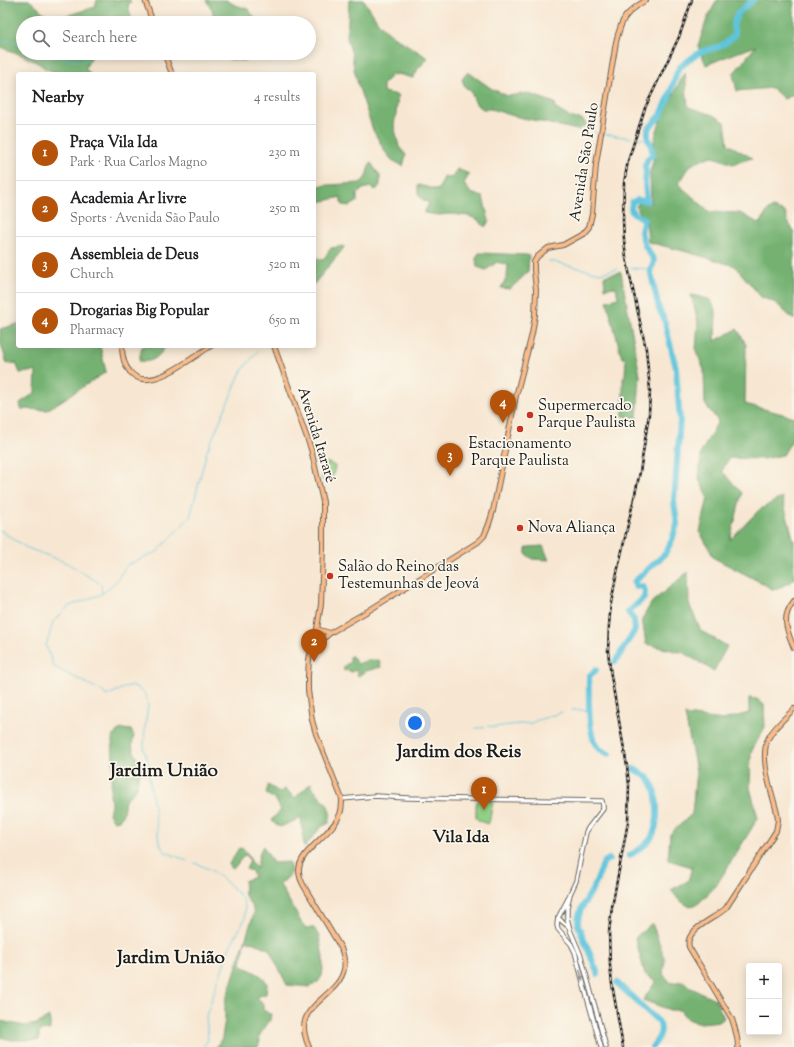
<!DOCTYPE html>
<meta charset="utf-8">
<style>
:root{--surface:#fff;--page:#f2f2f2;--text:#202124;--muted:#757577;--line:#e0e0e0;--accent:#b45309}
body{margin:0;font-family:"Sorts Mill Goudy",serif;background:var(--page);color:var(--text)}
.controls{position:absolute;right:12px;bottom:12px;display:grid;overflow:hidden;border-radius:4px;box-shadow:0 2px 10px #0003}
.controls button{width:36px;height:36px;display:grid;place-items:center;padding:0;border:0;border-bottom:1px solid var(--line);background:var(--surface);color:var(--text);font:20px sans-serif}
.you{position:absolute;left:415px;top:723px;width:14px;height:14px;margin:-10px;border:3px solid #fff;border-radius:50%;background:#1a73e8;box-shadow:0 0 0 6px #1a73e833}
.badge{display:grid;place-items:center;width:26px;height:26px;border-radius:50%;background:var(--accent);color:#fff;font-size:13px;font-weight:700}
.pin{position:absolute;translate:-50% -33px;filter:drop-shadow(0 1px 2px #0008)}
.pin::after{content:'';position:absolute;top:21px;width:14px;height:12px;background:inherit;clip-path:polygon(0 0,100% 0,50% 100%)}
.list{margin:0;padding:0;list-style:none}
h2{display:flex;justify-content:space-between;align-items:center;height:52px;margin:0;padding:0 16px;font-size:17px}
h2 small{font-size:13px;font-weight:400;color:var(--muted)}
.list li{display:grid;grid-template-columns:26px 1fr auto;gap:12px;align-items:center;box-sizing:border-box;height:56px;padding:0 16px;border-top:1px solid var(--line)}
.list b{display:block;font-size:15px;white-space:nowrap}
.list p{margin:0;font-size:13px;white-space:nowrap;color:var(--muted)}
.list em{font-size:13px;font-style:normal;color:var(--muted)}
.icon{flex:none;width:22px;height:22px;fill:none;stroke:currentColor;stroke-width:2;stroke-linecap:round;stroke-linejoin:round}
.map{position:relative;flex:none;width:794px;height:1047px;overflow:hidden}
.search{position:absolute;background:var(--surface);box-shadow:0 2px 10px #0003;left:16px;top:16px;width:300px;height:44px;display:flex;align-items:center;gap:10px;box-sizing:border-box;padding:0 14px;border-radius:22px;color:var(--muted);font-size:15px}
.panel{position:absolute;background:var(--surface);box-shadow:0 2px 10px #0003;left:16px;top:72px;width:300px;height:276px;border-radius:4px}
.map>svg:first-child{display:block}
.green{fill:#90cf85;stroke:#567650}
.forest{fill:#74b272;stroke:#486747}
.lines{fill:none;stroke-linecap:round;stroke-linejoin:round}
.stream{stroke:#5fc5dd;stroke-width:1}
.river{stroke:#5fc5dd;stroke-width:6}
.minor-casing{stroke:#69635c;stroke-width:5.5}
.major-casing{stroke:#69635c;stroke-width:6}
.minor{stroke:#fff;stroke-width:3.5}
.major{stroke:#f9bc8a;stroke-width:4}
.rail-casing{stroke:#1c1c1c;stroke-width:2.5}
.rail{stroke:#fbf7ec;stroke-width:1;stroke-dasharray:3;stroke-linecap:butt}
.oneway{fill:#999}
.poi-dot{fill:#c8321e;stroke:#fbf7ec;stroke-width:1.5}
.labels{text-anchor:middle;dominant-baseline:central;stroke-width:3.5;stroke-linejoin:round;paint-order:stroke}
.street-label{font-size:15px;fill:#1c1c1c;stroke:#fbf7ec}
.poi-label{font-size:15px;fill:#1c1c1c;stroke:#fbf7ec;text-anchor:start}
.quarter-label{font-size:17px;font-weight:bold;fill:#1c1c1c;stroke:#fbf7ec}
.district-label{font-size:19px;font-weight:bold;fill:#1c1c1c;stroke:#fbf7ec}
</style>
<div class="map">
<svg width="794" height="1047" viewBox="0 0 794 1047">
<rect width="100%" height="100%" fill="#fbf7ec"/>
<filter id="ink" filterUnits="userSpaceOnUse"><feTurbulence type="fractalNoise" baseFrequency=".025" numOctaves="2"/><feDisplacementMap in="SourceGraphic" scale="8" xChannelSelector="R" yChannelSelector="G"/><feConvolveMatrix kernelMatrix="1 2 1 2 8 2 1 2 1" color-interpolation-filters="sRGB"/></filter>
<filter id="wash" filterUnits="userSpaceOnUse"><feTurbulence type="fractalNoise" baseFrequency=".012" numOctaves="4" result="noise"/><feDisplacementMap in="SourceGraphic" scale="16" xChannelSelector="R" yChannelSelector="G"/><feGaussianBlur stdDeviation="0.9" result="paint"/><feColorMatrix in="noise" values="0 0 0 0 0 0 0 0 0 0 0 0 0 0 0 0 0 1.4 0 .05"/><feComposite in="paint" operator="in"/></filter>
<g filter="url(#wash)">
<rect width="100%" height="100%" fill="#f7e7d2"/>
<g class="green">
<polygon points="326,462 335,466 331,483 323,481 323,479 321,478"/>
<polygon points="486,800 493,802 489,823 488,824 479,821 476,817 476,803 478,801"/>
</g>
<g class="forest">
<polygon points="0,0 29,0 52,20 95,7 97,0 129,0 131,1 128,6 132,20 127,23 23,23 23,53 94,53 85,68 91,74 60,74 58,73 46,69 38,63 20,54 5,49 0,46"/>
<polygon points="206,0 226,0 235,5 248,9 258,22 260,23 232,23 233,22 223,15 217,21 213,21 213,11"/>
<polygon points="349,0 364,0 378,22 390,34 428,58 418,69 413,78 398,74 392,75 383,84 383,92 398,95 396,114 394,125 399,147 406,155 403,166 392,160 386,153 373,130 359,88 354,69 352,55 347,38"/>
<polygon points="717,0 794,0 794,94 784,99 772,88 737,91 733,74 756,46 733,54 706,65 698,46 707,19"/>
<polygon points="230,53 271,53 269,57 257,56 244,61 228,59"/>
<path d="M468 72 492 89 508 96 527 93 555 103 556 109C566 115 570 119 582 119L587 125 578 130 514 116 491 109H483L476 104 470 90 465 87 462 79Z"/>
<polygon points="685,72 688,107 713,115 725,122 728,144 752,158 733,164 711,156 689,166 678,184 710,212 740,213 760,224 768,210 772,208 785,212 787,220 794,232 794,320 776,303 761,297 735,266 680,250 648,242 646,218 641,215 636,206 639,203 651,203 650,173 654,157 654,141 661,118"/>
<path d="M371 163 380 176V185L376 190 370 187 363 189 357 194V202L350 206 343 205 341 203V197L324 201 314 202V186L360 183C370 176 365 171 371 163Z"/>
<path d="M457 169 469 174 464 184 471 193 483 197 489 221 485 227 478 220 469 216 450 214 439 215 424 213 429 203C420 199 417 196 418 185L438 190 443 180V176L452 178Z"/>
<polygon points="344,246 343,249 314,284 314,257 323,260 331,248"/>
<polygon points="479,253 527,255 529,256 528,272 510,289 501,288 507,277 508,265 497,262 486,270 477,267 476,258"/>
<polygon points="621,272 640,376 637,419 623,416 623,378 625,375 626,358 622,358 607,301 618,298 616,287 605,288 604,276"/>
<polygon points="691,295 701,297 711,300 716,312 715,341 737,329 741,335 746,345 745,404 794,417 794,437 783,455 763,459 729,458 722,471 742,493 730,540 759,510 782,497 794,542 794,579 787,584 774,590 762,583 714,558 700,532 708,498 699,479 701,453 718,421 705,404 704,370 696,350 698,321"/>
<polygon points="18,324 18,346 100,346 106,372 47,410 21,409 20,403 35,393 36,371 20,373 16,363 7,364 0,341 0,329"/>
<path d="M142 346H166C158 357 154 363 139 361Z"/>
<polygon points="543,546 549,560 532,559 526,554 526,549 528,547"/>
<polygon points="688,572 689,604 701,631 727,646 714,671 684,653 646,644 642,619 652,602"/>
<polygon points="350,656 352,656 357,664 366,661 379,660 381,667 366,671 358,676 356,670 351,672 348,670 344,671 344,666 349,663 351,660 349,658"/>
<polygon points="749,698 757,699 764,705 765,727 751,752 750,788 758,818 716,886 699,903 690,907 679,900 671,890 688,881 692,867 668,860 670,834 692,814 696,771 685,715 723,720 749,713"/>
<path d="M122 729 131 730 134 736C129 751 137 753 140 766 142 771 139 773 138 778 137 781 138 784 137 787 135 793 129 795 126 799 122 806 126 813 119 820L114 821 109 814 111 805 110 794 113 767 112 738 117 731Z"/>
<path d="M311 783 312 788C319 795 329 803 330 813 331 816 329 820 329 823L321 827 304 848 301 817 294 821 280 827 275 824 271 820 281 810 276 800 266 794 268 785 281 793 284 788 289 793 295 798Z"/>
<path d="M263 846 273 863 289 862 291 874 280 885 301 922 306 928H314L319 936 323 957V968L322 976 318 982 310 987 287 985 269 949 246 940 241 964C248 971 264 973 267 984 267 987 266 991 266 994L257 997 263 1005V1010L267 1012 268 1014H271L270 1020 259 1036 260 1041 258 1047H216L222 1038 225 1019V1003L254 913 252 907 243 892 245 889 244 881 254 877 252 871 246 869 250 861 245 854 234 868H230L229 864 239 848 244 849 256 869 260 852Z"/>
<polygon points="652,923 665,959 663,974 671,983 683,981 691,988 715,999 724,1018 721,1021 701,1023 687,1019 680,1010 670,1010 643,1000 656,981 645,974 635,938"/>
<polygon points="49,1017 50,1022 50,1030 39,1031 39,1040 11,1040 0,1037 0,1021 25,1026 37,1024"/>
</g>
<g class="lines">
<g class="stream">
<polyline points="0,40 10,41 23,44"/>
<polyline points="46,53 50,55 70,60 90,61"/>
<polyline points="592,132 598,133"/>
<polyline points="604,134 631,138"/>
<polyline points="638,139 648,138"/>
<polyline points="549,261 600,273 617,269"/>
<polyline points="631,268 650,269"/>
<polyline points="0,530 25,547 67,563 101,584 102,594 69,606 53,622 46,646 54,667 102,691 106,696 128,686 136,687 145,694 148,705 145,728 144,749 149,764 149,775 159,842 164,851 187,861"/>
<polyline points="102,594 116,581 127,565 157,552 190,517 207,451 241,372 258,351"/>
<polyline points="572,710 589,710"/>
<polyline points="476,728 480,728 488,726 494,727 519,724 532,723 535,721 562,712"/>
<polyline points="195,863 211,870 224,880 237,892 243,900 245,907 245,919 230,946 206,1016 208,1040 203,1047"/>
</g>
<g class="river">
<polyline points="615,662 635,630 634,620 628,612 644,598 645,591 643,586 636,587 634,582 665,554 672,540 677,524 674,501 680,421 676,368 664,319 659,309 650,269 653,265 654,260 645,246 641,232 644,219 632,212 631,208 632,202 637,200 647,201 645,184 646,172 645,166 648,158 653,155 650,142 648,140 648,129 661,115 669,97 677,72 680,67 700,52 718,47 727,42 735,35 733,25 738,13 753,0"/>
<path d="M596 670 589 676C589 692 587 736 598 748 601 750 605 752 609 754"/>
<path d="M629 856C637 851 646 846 651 838 660 825 659 789 648 778 644 774 638 772 634 769"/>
<path d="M598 974 578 925C577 910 587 901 593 888 598 880 600 870 604 862L609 859"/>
<path d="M617 983 659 1022C664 1032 658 1039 652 1047"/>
</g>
</g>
</g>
<g filter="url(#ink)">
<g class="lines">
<defs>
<g id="minor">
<polyline points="342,799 375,796 408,798 602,801 603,806 603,809 589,827 586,832 576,881 570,894 567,908 567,918 570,930 581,956 606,1047"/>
<polyline points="569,897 558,918 557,925 558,929 571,944 575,952 587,997 601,1047"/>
<polyline points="558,918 569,927"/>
</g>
<g id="major">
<polyline points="145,0 153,23"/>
<polyline points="164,53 172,74"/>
<path d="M122 346C122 355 124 365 130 372 134 376 138 379 143 379 163 382 194 356 211 346"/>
<path d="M274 346 311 449 323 502V548L321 604 317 629 309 659 308 676V690L312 720 316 734 342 799C342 804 342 809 340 814 333 834 298 851 299 871 299 877 302 883 305 888L341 948C343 954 346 962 344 969 339 996 297 1004 305 1035 306 1040 307 1043 309 1047"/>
<path d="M794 601C780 618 787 630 794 648"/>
<polyline points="317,629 330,633"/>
<path d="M312 649 330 633 368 611 478 542 484 536 489 524 493 511 516 396 525 361 532 334 535 315 536 290 534 270V262L537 257 548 248 563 245 583 234 589 227 592 214 596 164 616 42C622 18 624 14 646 0"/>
<path d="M738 1047C738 1037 735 1028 732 1019L689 947C684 929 715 919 726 908L776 831 778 820 777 813C772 792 758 756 769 737 775 726 786 717 794 709"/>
</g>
</defs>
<use href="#minor" class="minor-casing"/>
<use href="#major" class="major-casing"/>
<use href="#minor" class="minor"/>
<use href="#major" class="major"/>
<defs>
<polyline id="rail" points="623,1047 612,984 610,966 609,932 612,907 628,822 629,785 627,766 611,676 608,651 609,625 611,603 616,577 640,472 645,440 649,414 650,390 646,349 626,258 624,240 623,220 624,183 628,161 645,108 679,37 692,0"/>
</defs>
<use href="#rail" class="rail-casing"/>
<use href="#rail" class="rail"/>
</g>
<defs><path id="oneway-solid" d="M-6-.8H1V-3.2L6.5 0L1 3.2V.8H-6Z"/></defs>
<use class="oneway" href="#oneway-solid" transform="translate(581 975) rotate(76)"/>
</g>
<g class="poi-dot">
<circle cx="530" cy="415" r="4"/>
<circle cx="520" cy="429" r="4"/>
<circle cx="520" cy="528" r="4"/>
<circle cx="330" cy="576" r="4"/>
</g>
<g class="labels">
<g class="street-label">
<text transform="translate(585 162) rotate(-81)">Avenida São Paulo</text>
<text transform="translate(316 435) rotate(73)">Avenida Itararé</text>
</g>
<g class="poi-label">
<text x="538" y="406">Supermercado<tspan x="538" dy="17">Parque Paulista</tspan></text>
<text x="520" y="444" text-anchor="middle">Estacionamento<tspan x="520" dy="17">Parque Paulista</tspan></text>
<text x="528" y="528">Nova Aliança</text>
<text x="338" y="567">Salão do Reino das<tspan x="338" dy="17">Testemunhas de Jeová</tspan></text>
</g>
<g class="quarter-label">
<text x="461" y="838">Vila Ida</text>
</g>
<g class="district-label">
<text x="459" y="752">Jardim dos Reis</text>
<text x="164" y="771">Jardim União</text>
<text x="171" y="958">Jardim União</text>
</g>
</g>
</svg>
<div class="controls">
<button>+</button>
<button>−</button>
</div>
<div class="you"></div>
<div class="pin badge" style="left:484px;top:810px">1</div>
<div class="pin badge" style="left:314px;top:662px">2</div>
<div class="pin badge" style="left:450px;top:476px">3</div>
<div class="pin badge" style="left:503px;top:423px">4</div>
<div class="search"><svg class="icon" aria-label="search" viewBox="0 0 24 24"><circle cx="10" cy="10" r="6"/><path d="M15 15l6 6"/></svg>Search here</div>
<section class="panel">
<h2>Nearby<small>4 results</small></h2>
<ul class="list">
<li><span class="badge">1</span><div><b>Praça Vila Ida</b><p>Park · Rua Carlos Magno</p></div><em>230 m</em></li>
<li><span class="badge">2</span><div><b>Academia Ar livre</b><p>Sports · Avenida São Paulo</p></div><em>250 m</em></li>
<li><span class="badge">3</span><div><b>Assembleia de Deus</b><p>Church</p></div><em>520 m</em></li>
<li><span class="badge">4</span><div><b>Drogarias Big Popular</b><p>Pharmacy</p></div><em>650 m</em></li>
</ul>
</section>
</div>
